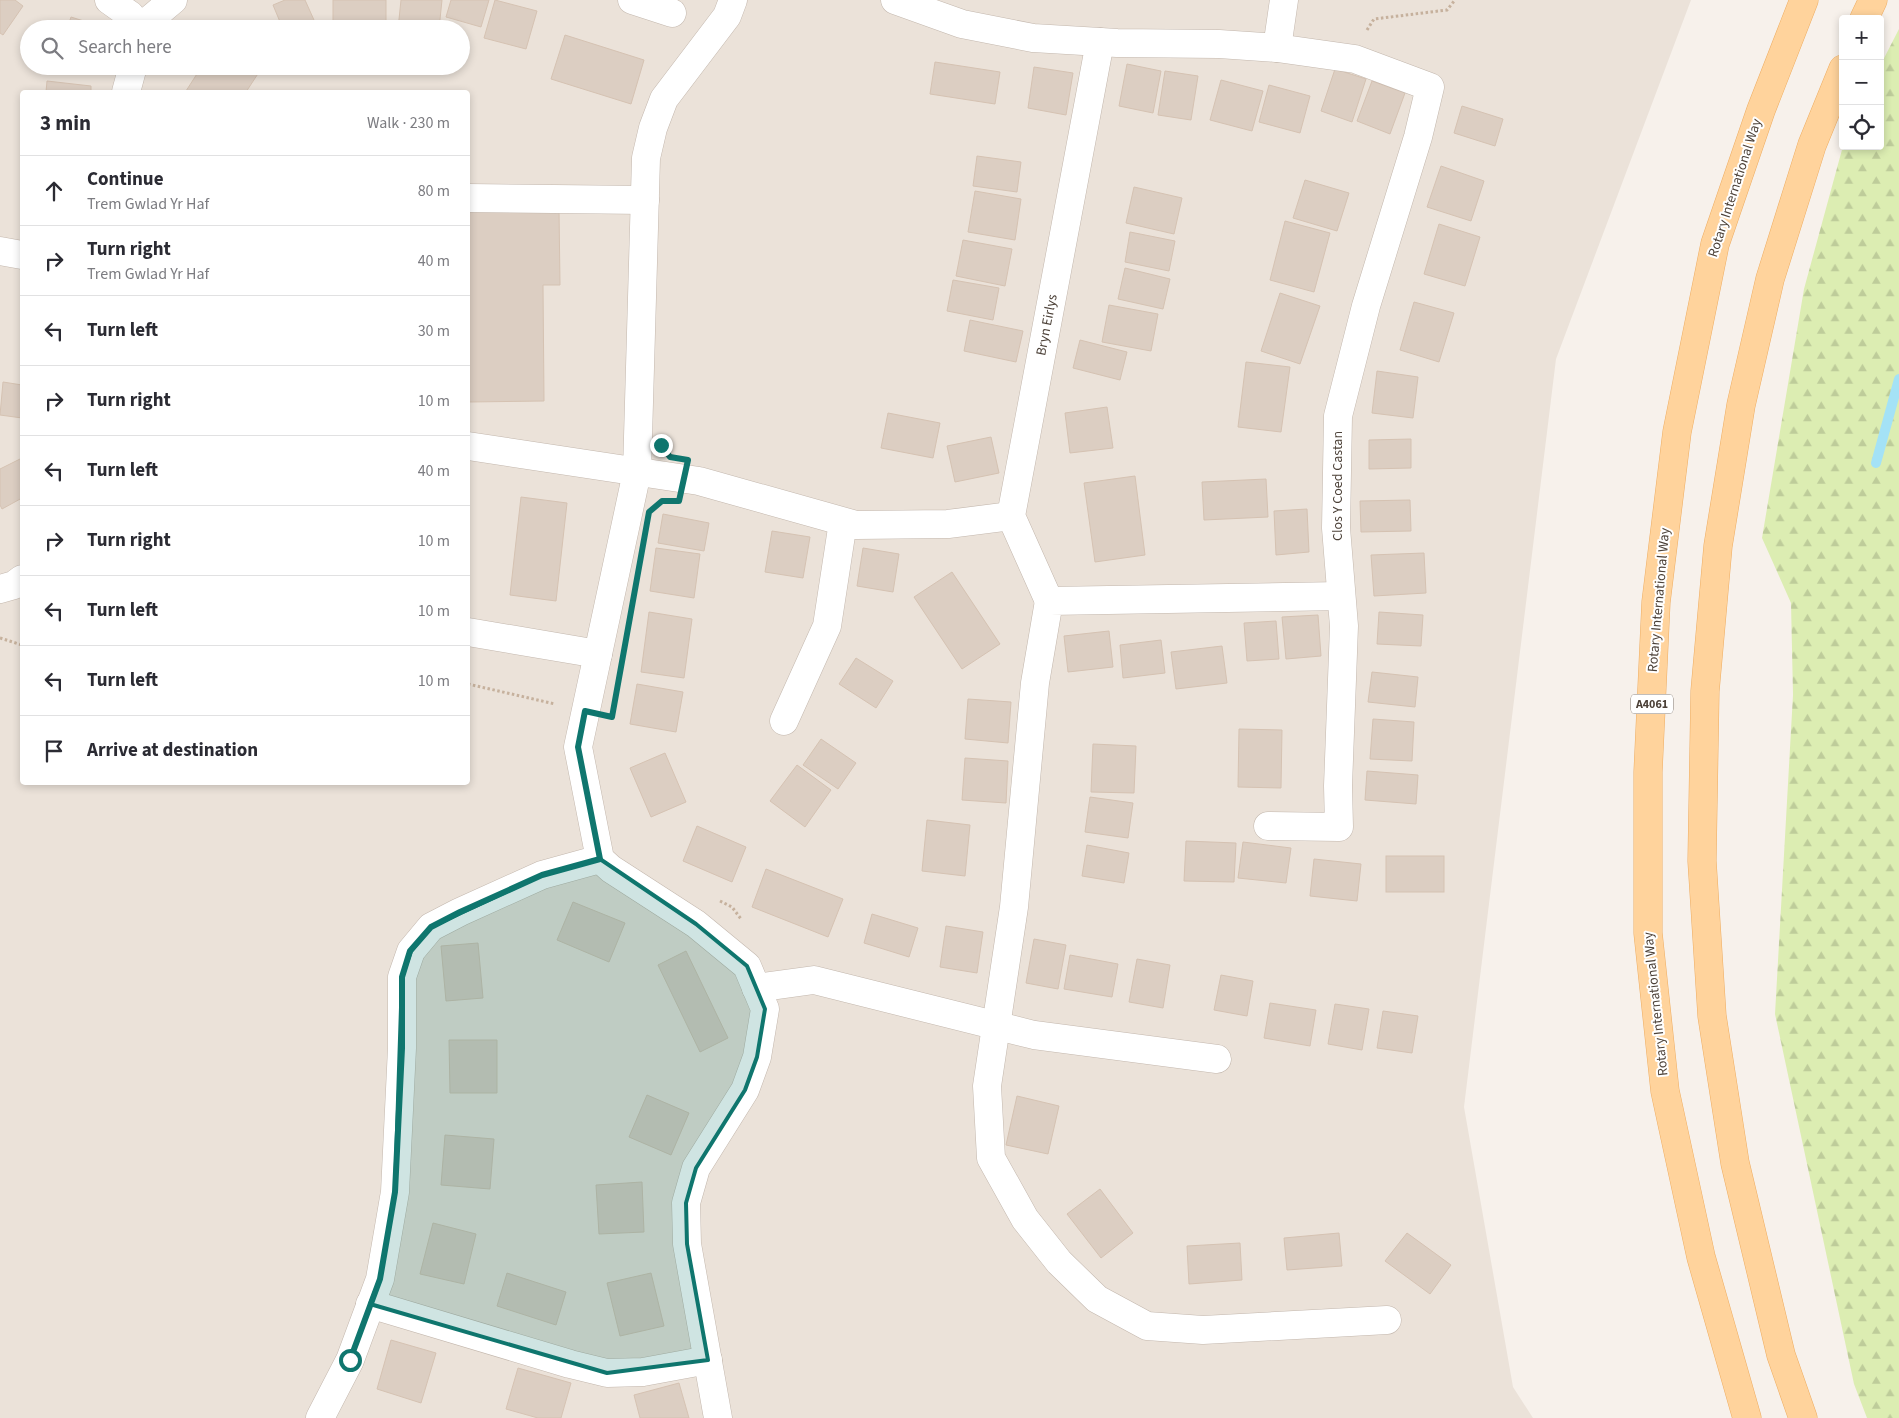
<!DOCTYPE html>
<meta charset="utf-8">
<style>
:root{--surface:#fff;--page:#f2f2f3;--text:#2b2b33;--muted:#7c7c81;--line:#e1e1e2}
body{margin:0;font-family:"Source Sans 3",sans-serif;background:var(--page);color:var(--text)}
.controls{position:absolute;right:15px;top:15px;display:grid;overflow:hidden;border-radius:5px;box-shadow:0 2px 8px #0003}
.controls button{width:45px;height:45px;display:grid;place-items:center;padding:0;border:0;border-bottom:1px solid var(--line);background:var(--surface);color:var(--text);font:25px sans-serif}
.stop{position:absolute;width:15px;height:15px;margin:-11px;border:4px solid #0f766e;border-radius:50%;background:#fff}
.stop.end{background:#0f766e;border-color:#fff;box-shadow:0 1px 5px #0008}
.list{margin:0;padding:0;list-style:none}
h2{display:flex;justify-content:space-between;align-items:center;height:65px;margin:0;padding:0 20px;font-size:21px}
h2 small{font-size:16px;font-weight:400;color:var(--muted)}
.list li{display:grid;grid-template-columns:32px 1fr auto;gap:15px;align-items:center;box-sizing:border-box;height:70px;padding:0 20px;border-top:1px solid var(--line)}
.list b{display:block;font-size:19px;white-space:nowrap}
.list p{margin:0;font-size:16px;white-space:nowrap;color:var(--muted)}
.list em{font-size:16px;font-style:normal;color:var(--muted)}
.icon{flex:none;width:28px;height:28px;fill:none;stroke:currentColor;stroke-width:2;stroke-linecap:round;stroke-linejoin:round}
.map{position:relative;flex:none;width:1899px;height:1418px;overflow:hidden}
.search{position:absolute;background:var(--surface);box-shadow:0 2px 8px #0003;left:20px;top:20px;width:450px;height:55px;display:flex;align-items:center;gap:12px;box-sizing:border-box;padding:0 18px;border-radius:28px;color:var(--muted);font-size:19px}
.panel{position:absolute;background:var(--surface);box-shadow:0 2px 8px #0003;left:20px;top:90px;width:450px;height:695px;border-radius:5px}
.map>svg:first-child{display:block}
.residential{fill:#ebe2d9;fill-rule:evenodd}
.forest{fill:url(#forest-firs)}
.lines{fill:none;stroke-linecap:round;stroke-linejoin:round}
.stream{stroke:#a4e2f6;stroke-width:10}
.building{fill:#dccec2;stroke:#d5c2b2}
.minor-casing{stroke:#c3b7ad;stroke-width:29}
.major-casing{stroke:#eead62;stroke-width:29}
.path{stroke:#c6b19d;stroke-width:3;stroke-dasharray:2.5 2.5;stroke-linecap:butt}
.minor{stroke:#fff;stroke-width:28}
.major{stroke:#ffd39c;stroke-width:28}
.route{stroke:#0f766e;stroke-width:6}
.marked{fill:#0f766e;fill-opacity:0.2;stroke:#0f766e;stroke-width:4;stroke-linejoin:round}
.labels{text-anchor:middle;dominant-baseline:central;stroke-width:4;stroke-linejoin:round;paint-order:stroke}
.shield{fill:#fff;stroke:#827a74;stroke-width:1}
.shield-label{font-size:12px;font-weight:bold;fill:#4c4138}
.street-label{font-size:14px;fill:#4c4138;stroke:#fff}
</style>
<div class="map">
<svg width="1899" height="1418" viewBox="0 0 1899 1418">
<defs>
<pattern id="forest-firs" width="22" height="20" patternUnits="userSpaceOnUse" patternTransform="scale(1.25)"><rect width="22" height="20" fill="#dcedb2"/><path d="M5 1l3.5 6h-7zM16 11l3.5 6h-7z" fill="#becc9a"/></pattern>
</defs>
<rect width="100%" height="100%" fill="#f7f1eb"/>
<path class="residential" d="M0 0H1691L1556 359 1464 1107 1513 1387 1533 1418H0ZM29 29H461V66H29ZM22 92H468V782H22Z"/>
<polygon class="forest" points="1899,29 1899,1418 1867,1418 1854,1384 1775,1014 1793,695 1791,603 1762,538 1804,289 1843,146 1880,146 1880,66"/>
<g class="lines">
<polyline class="stream" points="1876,463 1899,379"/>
</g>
<g class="building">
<polygon points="0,0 15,0 23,6 3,35 0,33"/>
<polygon points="285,0 305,0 318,29 283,29 273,5"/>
<rect x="333" y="0" width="53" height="29"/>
<polygon points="401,0 442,0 439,29 398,29"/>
<polygon points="451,0 489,0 481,27 446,17"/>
<polygon points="495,0 537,11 526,49 484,38"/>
<polygon points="71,17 109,29 67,29"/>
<polygon points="565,35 644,60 631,104 551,79"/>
<polygon points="935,62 1000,72 995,104 930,94"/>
<polygon points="1127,64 1161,71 1153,113 1119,106"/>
<polygon points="202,66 263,66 246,92 187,92 186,91"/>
<polygon points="1034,67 1073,73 1066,115 1028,108"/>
<polygon points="1335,69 1366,79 1352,122 1321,111"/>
<polygon points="1165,71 1198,76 1191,120 1158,115"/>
<polygon points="1221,80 1263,91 1252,131 1210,120"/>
<polygon points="47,81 91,86 91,92 46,92"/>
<polygon points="1372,81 1405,93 1390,134 1357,121"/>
<polygon points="1269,85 1310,96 1300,133 1259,122"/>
<polygon points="1462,106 1503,119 1495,146 1454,133"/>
<polygon points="977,156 1021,162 1017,192 973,186"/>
<polygon points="1441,166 1484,181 1471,221 1427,207"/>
<polygon points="1305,180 1349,193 1337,231 1293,218"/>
<polygon points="1134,187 1182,198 1174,234 1126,223"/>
<polygon points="975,191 1021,199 1015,240 968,232"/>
<polygon points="559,209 560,285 543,285 544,401 469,402 468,210"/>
<polygon points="1285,221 1330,233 1314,292 1270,280"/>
<polygon points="1439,224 1480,237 1465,286 1424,274"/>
<polygon points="1130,232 1175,241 1169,271 1125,262"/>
<polygon points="963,240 1012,249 1005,286 956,276"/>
<polygon points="1125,268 1170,279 1163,309 1118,299"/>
<polygon points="953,280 999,288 993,320 947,311"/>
<polygon points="1280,293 1320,306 1300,364 1261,351"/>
<polygon points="1414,302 1454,313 1439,362 1400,350"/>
<polygon points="1109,305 1158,314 1151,351 1102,342"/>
<polygon points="970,320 1023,331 1016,362 964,351"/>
<polygon points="1080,340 1127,352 1120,380 1073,368"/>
<polygon points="1246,362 1290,367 1281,432 1238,427"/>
<polygon points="1377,371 1418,377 1413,418 1372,413"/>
<polygon points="3,382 22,385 22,418 0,415"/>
<polygon points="1107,407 1113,448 1070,453 1065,413"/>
<polygon points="888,413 940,423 933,458 881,448"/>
<polygon points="991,437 999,473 955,482 947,446"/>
<polygon points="1411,439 1411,468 1369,469 1369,440"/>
<polygon points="22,458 22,498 2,509 0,505 0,469"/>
<polygon points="1135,476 1145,555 1095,562 1084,483"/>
<polygon points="1266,479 1268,517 1204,520 1202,482"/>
<polygon points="521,497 567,503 556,601 510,595"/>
<polygon points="1410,500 1411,531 1361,532 1360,501"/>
<polygon points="1307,509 1309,552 1276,555 1274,511"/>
<polygon points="663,514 709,523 704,551 658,543"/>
<polygon points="772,531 810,537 803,578 765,572"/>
<polygon points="656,548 700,554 694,598 650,591"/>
<polygon points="863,548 899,554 893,592 857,586"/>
<polygon points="1424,553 1426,593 1374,596 1371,555"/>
<polygon points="952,572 1000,644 962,669 914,597"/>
<polygon points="649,612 692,619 684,678 641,672"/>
<polygon points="1379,612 1423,615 1421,646 1377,644"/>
<polygon points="1318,615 1321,656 1286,659 1282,617"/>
<polygon points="1276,621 1279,659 1247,661 1244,623"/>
<polygon points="1109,631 1113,667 1068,672 1064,636"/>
<polygon points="1161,640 1165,673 1123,678 1120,645"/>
<polygon points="1222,646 1227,683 1176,689 1171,652"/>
<polygon points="856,658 893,681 876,708 839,684"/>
<polygon points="1372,672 1418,677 1415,707 1368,702"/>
<polygon points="637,684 683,692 676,732 630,724"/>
<polygon points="968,699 1011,702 1008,743 965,739"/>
<polygon points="1373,719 1414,722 1412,761 1370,759"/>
<polygon points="1239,729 1282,730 1281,788 1238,787"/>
<polygon points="821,739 856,763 838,789 803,765"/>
<polygon points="1093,744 1136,746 1134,793 1091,792"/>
<polygon points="665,753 686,802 651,817 630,768"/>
<polygon points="965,758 1008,761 1006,803 962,800"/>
<polygon points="797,765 831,790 805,827 770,801"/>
<polygon points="1367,771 1418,775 1416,804 1365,800"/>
<polygon points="1090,797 1133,803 1128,838 1085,832"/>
<polygon points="927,820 970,825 965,876 922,871"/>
<polygon points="697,826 746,847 732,882 683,861"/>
<polygon points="1186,841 1236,843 1234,882 1184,881"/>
<polygon points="1243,842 1291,848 1286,883 1238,878"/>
<polygon points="1087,845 1129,853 1124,883 1082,876"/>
<rect x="1386" y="856" width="58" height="36"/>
<polygon points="1314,859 1361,864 1357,901 1310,896"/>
<polygon points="766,869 843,899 828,937 752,907"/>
<polygon points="573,902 625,923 609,962 557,940"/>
<polygon points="872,914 918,928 909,957 864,943"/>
<polygon points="946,926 983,932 977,973 940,967"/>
<polygon points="1034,939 1066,945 1058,989 1026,983"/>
<polygon points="478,943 483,998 446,1001 441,946"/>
<polygon points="686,951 728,1038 700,1052 658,965"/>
<polygon points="1070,955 1118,964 1112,997 1064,989"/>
<polygon points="1137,959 1170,965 1163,1008 1129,1002"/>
<polygon points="1221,975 1253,981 1247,1016 1214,1010"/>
<polygon points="1270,1003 1316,1010 1310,1046 1264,1038"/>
<polygon points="1335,1004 1369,1009 1362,1050 1328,1044"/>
<polygon points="1383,1011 1418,1016 1412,1053 1377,1048"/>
<polygon points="449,1040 497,1040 497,1093 450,1093"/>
<polygon points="647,1095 689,1113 671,1155 629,1137"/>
<polygon points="1017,1096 1059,1106 1048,1154 1006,1145"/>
<polygon points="445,1135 494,1139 490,1189 441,1185"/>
<polygon points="642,1182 644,1232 599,1234 596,1185"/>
<polygon points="1100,1189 1133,1233 1101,1258 1067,1214"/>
<polygon points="433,1223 476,1234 464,1284 420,1274"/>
<polygon points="1339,1233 1342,1266 1287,1270 1284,1238"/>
<polygon points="1407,1233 1451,1265 1430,1294 1385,1261"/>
<polygon points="1240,1243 1242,1280 1189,1284 1187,1246"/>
<polygon points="507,1273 566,1292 556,1325 497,1306"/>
<polygon points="651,1273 664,1326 620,1336 607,1283"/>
<polygon points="391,1340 436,1353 421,1403 377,1389"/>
<polygon points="518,1368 571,1383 561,1418 538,1418 506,1409"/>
<polygon points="679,1383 689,1418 640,1418 634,1395"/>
</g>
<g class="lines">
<defs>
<g id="minor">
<polyline points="109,0 130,15 141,29"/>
<polyline points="632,0 672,13"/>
<polyline points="895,0 962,24 1033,38 1117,43 1219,44 1277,48 1355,59 1430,87 1418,137 1366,306 1338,416 1336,528 1344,626 1338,786 1339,827 1268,826"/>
<polyline points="141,27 173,0"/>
<polyline points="1277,48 1284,0"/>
<polyline points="126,92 133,66"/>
<polyline points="468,198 645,200"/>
<polyline points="0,251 22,255"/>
<polyline points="468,446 699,481 856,525 948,524 1011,516"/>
<polyline points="0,589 14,585 22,579"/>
<polyline points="1341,596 1049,601 1035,683 1014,907 987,1086 991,1158 1025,1219 1059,1262 1097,1299 1147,1326 1203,1330 1387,1320"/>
<polyline points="1049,601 1011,516 1100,42"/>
<polyline points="468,632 598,654"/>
<polyline points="784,721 827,626 843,522"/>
<polyline points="756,988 814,980 1034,1035 1217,1059"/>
<polyline points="370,1304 570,1364 607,1373 643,1372 708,1360"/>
<polyline points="320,1418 350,1360 380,1279 395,1192 402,1048 402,977 411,951 431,927 460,912 542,875 600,859"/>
<polyline points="718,1418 687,1244 686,1203 696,1168 745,1090 757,1057 765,1009 747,966 696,924 611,869 600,859 578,747 637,472 646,158 653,128 664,99 727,16 733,0"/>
</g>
<g id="major">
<polyline points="1864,19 1873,0"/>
<polyline points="1747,1418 1701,1257 1665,1091 1648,933 1648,772 1656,602 1677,432 1715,244 1761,110 1804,0"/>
<polyline points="1803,1418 1781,1355 1735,1163 1712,1016 1702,861 1705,691 1718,546 1741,405 1770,279 1812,145 1843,69"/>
</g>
</defs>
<use href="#minor" class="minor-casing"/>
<use href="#major" class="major-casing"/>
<g class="path">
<polyline points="1367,30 1374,19 1447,10 1455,0"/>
<polyline points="0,638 22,645"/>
<polyline points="468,684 555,704"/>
<polyline points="720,901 732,907 741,919"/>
</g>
<use href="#minor" class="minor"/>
<use href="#major" class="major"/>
</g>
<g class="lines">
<polyline class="route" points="350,1360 380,1279 395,1192 402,1048 402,977 410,951 431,927 460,912 542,875 600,859 578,747 585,711 612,717 649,512 662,501 679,501 688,460 670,457 661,445"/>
</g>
<path class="marked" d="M600 859 696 924 747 966 765 1009 757 1057 745 1090 696 1168 686 1203 687 1244 708 1360 607 1373 370 1304 380 1279 395 1192 402 977 411 951 431 927 542 875Z"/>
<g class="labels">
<rect class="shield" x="1631" y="694.5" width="42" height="19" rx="4"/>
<g class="shield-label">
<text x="1652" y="704">A4061</text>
</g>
<g class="street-label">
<text transform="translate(1735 188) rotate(-72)">Rotary International Way</text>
<text transform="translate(1047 325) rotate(-79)">Bryn Eirlys</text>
<text transform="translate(1338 486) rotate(-90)">Clos Y Coed Castan</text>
<text transform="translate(1659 600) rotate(-85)">Rotary International Way</text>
<text transform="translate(1656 1004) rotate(-96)">Rotary International Way</text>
</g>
</g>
</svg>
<div class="controls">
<button>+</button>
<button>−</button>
<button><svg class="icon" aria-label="locate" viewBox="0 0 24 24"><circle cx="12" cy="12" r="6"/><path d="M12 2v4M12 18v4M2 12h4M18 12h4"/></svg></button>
</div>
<div class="stop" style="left:350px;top:1360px"></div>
<div class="stop end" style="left:661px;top:445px"></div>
<div class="search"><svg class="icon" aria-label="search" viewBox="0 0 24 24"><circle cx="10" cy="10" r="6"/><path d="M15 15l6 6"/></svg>Search here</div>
<section class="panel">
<h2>3 min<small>Walk · 230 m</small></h2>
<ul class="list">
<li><svg class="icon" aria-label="ahead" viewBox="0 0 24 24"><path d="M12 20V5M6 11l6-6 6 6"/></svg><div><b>Continue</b><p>Trem Gwlad Yr Haf</p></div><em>80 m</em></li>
<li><svg class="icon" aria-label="right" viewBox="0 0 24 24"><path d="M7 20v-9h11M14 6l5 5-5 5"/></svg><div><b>Turn right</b><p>Trem Gwlad Yr Haf</p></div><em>40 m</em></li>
<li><svg class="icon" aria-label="left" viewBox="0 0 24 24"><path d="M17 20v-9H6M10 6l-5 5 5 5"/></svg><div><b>Turn left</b></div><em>30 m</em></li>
<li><svg class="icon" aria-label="right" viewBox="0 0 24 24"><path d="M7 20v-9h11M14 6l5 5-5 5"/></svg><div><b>Turn right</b></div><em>10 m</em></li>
<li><svg class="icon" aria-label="left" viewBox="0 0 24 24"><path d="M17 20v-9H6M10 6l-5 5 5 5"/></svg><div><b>Turn left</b></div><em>40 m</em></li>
<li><svg class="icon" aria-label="right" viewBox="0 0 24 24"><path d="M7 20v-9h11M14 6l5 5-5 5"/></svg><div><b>Turn right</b></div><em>10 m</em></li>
<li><svg class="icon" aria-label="left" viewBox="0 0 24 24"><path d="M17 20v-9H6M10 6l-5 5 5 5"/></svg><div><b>Turn left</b></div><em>10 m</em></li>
<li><svg class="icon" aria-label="left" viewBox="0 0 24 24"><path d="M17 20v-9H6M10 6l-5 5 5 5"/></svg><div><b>Turn left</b></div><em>10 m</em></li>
<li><svg class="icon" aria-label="arrive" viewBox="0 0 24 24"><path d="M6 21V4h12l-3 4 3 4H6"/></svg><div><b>Arrive at destination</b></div></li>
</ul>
</section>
</div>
